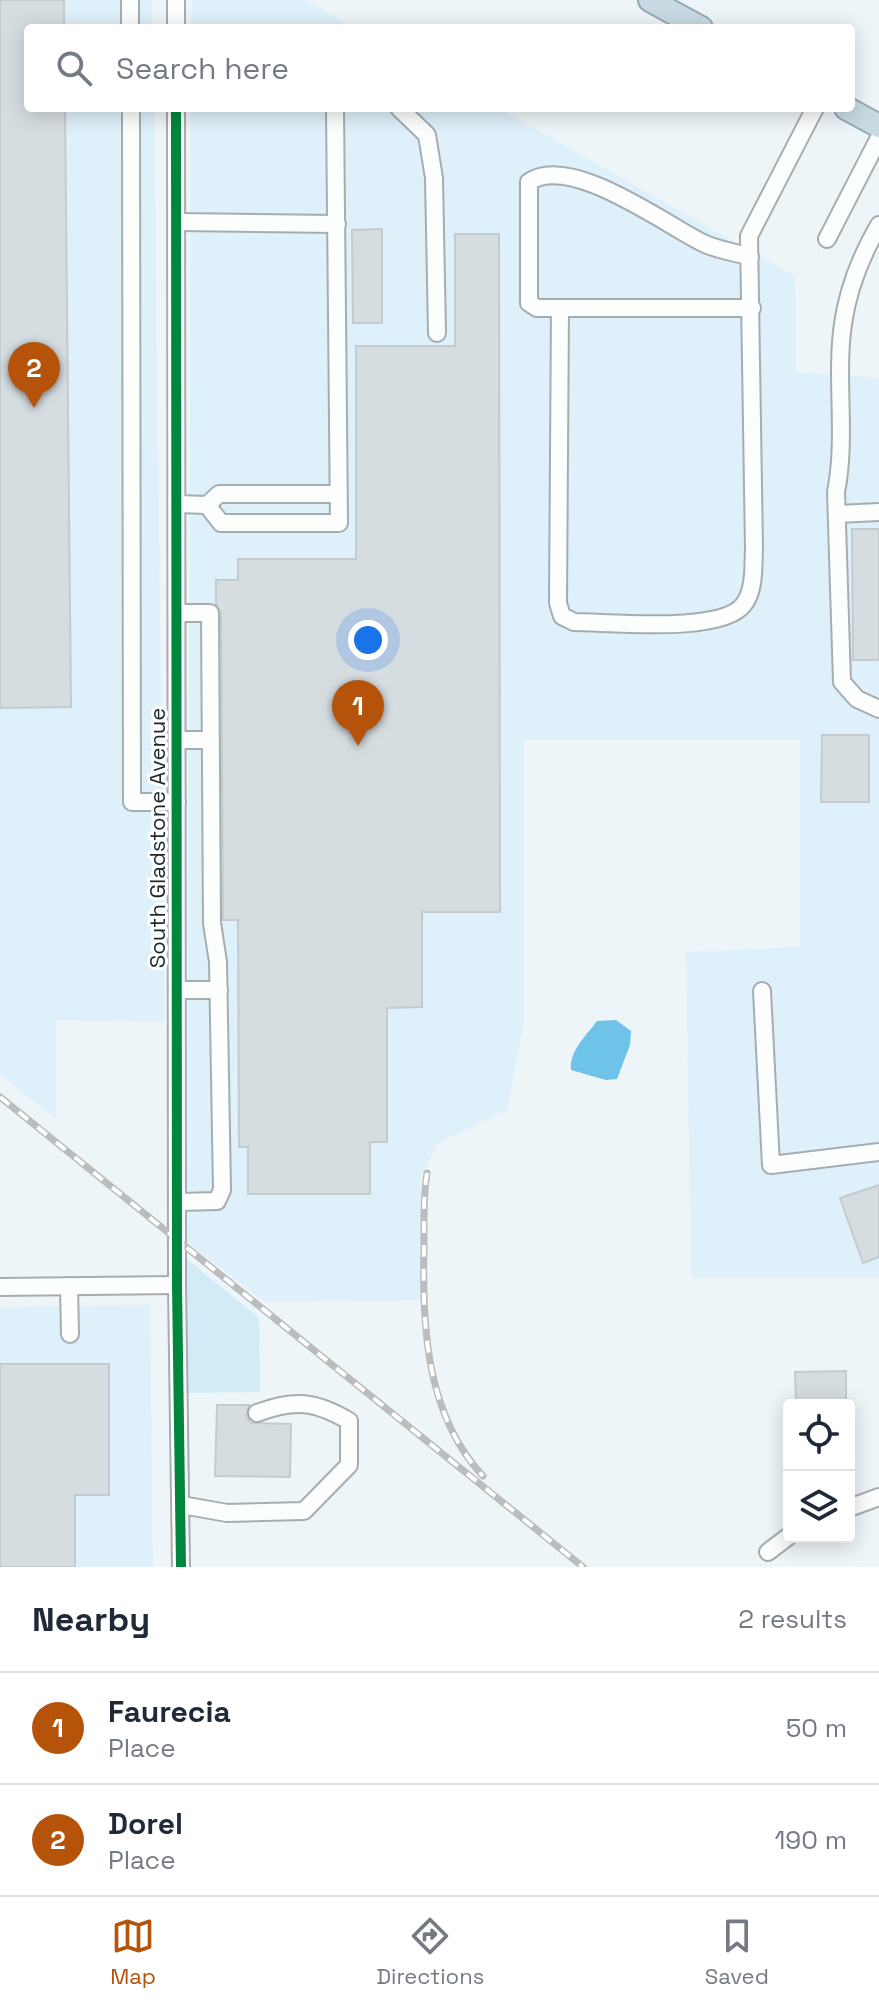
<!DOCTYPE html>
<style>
:root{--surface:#fff;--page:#f2f2f3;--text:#1f2937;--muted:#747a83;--line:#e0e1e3;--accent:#b45309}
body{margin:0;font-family:"Space Grotesk",sans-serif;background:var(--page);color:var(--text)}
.controls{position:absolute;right:24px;bottom:24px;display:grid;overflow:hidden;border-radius:8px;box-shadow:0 4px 20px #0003}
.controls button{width:72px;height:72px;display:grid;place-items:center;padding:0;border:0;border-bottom:2px solid var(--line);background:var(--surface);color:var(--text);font:40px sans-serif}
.you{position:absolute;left:368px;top:640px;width:28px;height:28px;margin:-20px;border:6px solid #fff;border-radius:50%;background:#1a73e8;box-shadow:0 0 0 12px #1a73e833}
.badge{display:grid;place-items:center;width:52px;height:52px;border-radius:50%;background:var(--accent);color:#fff;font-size:26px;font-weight:700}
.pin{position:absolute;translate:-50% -66px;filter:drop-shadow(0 2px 4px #0008)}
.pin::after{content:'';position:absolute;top:42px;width:28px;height:24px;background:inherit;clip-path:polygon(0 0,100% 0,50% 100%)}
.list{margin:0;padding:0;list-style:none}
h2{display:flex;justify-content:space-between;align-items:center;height:104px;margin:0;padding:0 32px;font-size:34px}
h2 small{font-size:26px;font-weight:400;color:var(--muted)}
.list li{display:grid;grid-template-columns:52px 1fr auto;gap:24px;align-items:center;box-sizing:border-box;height:112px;padding:0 32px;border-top:2px solid var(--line)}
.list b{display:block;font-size:30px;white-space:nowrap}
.list p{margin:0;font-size:26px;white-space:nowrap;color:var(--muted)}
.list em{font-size:26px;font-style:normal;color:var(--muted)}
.icon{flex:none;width:44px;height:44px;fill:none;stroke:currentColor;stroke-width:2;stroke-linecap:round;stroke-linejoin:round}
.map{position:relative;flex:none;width:879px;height:1567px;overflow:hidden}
.search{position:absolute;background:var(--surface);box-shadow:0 4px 20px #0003;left:24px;right:24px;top:24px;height:88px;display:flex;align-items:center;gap:20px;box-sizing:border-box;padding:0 28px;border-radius:8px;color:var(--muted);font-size:30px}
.sheet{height:328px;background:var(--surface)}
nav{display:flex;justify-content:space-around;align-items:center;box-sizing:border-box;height:112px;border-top:2px solid var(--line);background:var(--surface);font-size:22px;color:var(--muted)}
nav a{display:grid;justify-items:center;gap:4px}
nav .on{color:var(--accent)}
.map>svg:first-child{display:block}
.built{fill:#def0fa}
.green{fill:#d3ebf7}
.water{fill:#6ec3e8}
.building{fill:#d6dde1;stroke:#c4cbcf;stroke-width:2}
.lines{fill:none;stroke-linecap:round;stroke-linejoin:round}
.minor-casing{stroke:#a6adb0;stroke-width:20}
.highway-casing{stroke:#95abb4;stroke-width:26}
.minor{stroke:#fcfefe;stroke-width:16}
.highway{stroke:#c7dae2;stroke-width:22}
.rail-casing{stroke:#babcbd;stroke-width:7}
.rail{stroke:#fff;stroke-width:4;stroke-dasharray:12;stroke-linecap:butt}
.cycleway-casing{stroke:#fff;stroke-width:15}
.cycleway{stroke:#00873e;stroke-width:10}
.labels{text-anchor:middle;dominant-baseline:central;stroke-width:6;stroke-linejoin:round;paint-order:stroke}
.street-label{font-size:22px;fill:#1f272b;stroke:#fff}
</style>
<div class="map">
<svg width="879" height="1567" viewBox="0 0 879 1567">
<rect width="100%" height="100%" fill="#eef5f9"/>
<g class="built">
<polygon points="0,0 152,0 153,28 28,28 28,108 154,108 165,1022 56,1020 56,1119 0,1074"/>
<polygon points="192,0 305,0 355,28 191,28"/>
<polygon points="191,108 498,108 795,276 796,372 879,378 879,1278 691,1278 686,952 800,947 800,740 524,740 524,1022 507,1110 437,1144 420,1178 428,1300 265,1302 187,1242"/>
<polygon points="150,1305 153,1567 0,1567 0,1307"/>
</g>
<polygon class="green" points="187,1259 259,1318 260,1392 186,1393"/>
<path class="water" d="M616 1020 631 1031 630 1045 617 1079 606 1080 571 1070C569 1051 586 1036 597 1021Z"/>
<g class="building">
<polygon points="0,0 64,0 64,28 28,28 28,108 65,108 71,707 0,708"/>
<polygon points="382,229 382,323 353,323 352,230"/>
<polygon points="455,234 499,234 500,912 422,912 422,1007 387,1008 387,1142 370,1142 370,1194 248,1194 248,1147 239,1147 238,920 223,920 221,613 216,604 216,580 238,580 238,559 356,559 356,346 455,346"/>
<polygon points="852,529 879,529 879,660 853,660"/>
<polygon points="822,735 869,735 869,802 821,802"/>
<polygon points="879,1185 879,1257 863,1263 840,1198"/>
<polygon points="0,1364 109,1364 109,1495 75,1495 75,1567 0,1567"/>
<polygon points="846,1371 846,1405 796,1405 795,1372"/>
<polygon points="217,1405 249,1405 246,1416 251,1423 291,1424 290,1477 215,1476"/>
</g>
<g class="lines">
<defs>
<g id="minor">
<polyline points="130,0 130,28"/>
<polyline points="176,0 176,28"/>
<polyline points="131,108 132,802 177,802"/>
<polyline points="176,108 177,1285 181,1567"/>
<polyline points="399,108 427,135 434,178 437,333"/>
<polyline points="177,222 337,224"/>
<path d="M879 225C861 256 848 288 843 324 835 379 847 436 836 492L842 682 857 699 879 709"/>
<polyline points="827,239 879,138"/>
<path d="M750 257C735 252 717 250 703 243 666 225 570 153 529 182V303L537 308H560L558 603 562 616 574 622C611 622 723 634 744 604 755 589 753 567 754 549L749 236 815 108"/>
<polyline points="560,308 752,308"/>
<polyline points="177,504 207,505 221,523 339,523 335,108"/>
<polyline points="207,505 219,494 338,494"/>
<polyline points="838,514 879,512"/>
<polyline points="177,613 210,613 212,923 218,962 222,1190 217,1201 178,1202"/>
<polyline points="177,740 210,740"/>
<polyline points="178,990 219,990"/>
<polyline points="762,991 771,1165 879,1152"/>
<polyline points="69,1286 70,1334"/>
<polyline points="0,1287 177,1285"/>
<path d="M182 1505 227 1513 304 1511 349 1465V1421C315 1401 295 1399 257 1413"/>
<polyline points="849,1508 879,1497"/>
<polyline points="768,1552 789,1536"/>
</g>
<g id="highway">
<polyline points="650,0 701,28"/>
<polyline points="846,108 879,126"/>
</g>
</defs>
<use href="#minor" class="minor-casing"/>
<use href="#highway" class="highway-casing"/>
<use href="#minor" class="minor"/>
<use href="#highway" class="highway"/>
<defs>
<g id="rail">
<polyline points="0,1097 583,1567"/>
<path d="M427 1173C423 1197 424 1223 424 1247 422 1326 426 1415 483 1476"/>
</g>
</defs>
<use href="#rail" class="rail-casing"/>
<use href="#rail" class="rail"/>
<defs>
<polyline id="cycleway" points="176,108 177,1285 181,1567"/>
</defs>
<use href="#cycleway" class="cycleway-casing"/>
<use href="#cycleway" class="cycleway"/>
</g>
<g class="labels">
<g class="street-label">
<text transform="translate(157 838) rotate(-90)">South Gladstone Avenue</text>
</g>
</g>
</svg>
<div class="controls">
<button><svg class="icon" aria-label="locate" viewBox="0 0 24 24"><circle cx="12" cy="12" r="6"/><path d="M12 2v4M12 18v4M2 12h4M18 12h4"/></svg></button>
<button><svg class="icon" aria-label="layers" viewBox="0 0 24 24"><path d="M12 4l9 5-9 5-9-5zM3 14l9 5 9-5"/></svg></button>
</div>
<div class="you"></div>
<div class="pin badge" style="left:358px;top:746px">1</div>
<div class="pin badge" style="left:34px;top:408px">2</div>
<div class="search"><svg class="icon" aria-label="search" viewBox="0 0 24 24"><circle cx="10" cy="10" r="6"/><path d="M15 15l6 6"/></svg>Search here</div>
</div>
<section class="sheet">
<h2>Nearby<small>2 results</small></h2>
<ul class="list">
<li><span class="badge">1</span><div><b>Faurecia</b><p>Place</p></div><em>50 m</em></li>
<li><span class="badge">2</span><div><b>Dorel</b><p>Place</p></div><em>190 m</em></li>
</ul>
</section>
<nav>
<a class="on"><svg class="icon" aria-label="map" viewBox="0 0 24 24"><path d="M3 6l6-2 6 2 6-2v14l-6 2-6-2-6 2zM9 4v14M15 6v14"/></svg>Map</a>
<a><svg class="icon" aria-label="directions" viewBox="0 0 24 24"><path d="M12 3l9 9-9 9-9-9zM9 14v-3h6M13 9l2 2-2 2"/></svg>Directions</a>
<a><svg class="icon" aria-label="saved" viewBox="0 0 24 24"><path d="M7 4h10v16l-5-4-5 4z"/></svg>Saved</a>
</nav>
